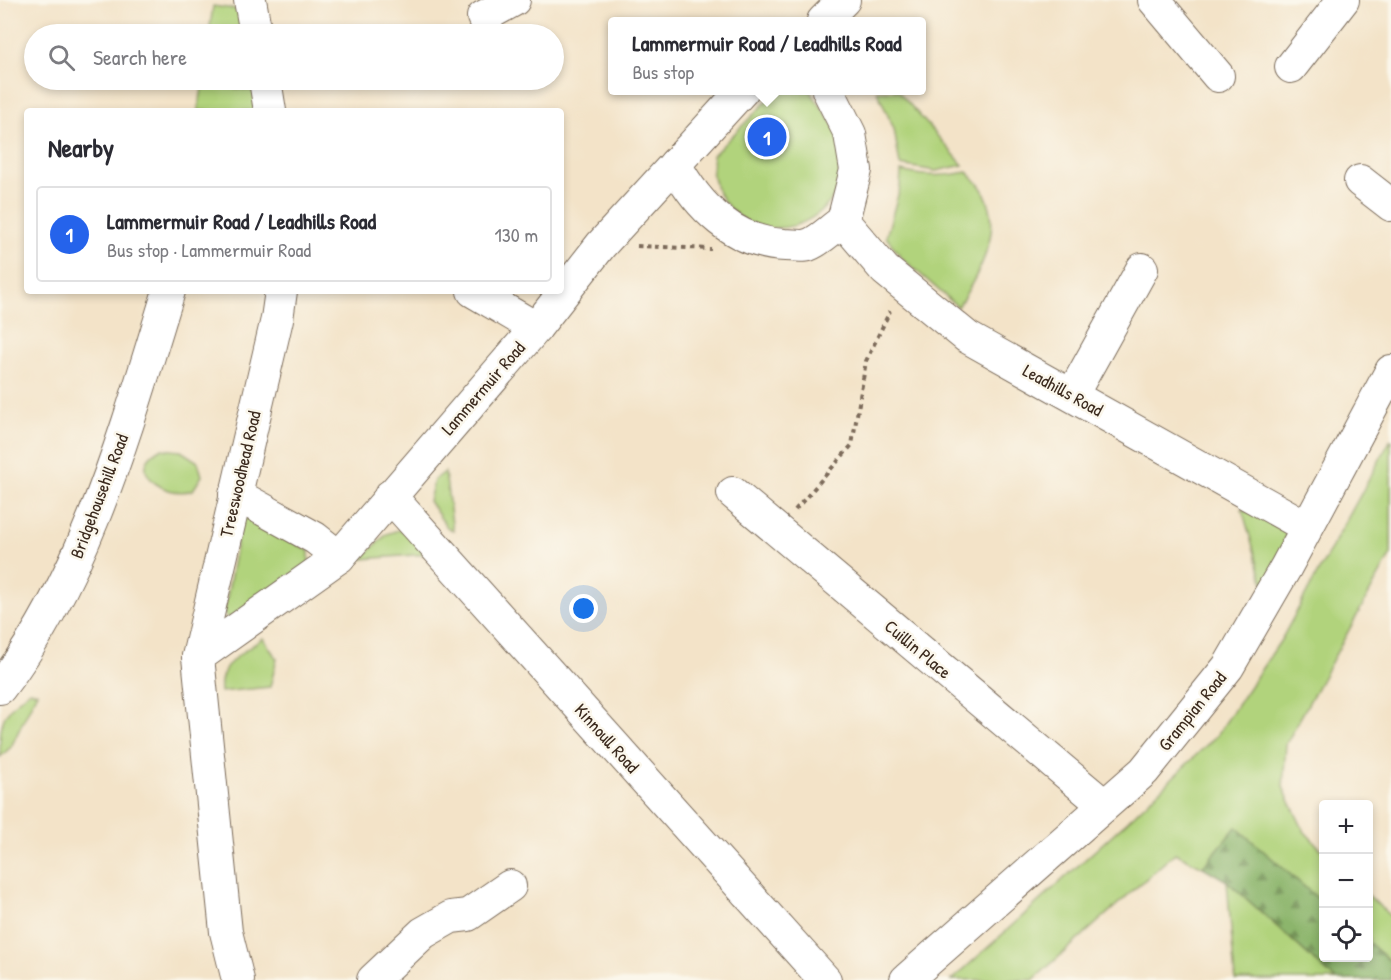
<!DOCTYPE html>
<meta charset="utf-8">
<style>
:root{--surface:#fff;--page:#f7f7f7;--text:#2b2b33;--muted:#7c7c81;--line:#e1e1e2;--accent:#2563eb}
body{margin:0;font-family:"Patrick Hand",sans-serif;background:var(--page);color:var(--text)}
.controls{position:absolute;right:18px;bottom:18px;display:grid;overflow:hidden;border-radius:6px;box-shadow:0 3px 9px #0003}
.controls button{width:54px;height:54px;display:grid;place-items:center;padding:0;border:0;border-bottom:2px solid var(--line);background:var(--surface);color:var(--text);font:30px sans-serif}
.you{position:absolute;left:584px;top:609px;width:21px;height:21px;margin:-15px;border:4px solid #fff;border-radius:50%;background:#1a73e8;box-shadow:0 0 0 9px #1a73e833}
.badge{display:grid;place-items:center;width:39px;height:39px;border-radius:50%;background:var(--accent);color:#fff;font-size:20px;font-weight:700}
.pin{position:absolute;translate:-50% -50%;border:3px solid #fff;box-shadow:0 2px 6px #0006}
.popup{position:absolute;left:608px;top:17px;width:318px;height:78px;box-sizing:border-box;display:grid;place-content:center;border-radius:6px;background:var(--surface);filter:drop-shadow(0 2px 4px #0005);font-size:20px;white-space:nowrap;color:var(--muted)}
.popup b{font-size:22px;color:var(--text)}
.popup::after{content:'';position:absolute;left:50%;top:100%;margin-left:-12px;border:12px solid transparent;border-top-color:var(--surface)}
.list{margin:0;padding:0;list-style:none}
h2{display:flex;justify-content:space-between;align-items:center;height:78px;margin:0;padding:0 24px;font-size:26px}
h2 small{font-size:20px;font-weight:400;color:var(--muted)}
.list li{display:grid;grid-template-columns:39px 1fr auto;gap:18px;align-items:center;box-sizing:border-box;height:96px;margin:0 12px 12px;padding:0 12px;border:2px solid var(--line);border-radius:6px}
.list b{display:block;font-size:22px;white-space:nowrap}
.list p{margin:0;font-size:20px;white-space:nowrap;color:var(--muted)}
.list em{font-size:20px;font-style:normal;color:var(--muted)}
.icon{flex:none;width:33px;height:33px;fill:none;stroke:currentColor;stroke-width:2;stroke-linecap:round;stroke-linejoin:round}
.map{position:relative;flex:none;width:1391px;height:980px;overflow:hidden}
.search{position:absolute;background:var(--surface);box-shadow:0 3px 9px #0003;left:24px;top:24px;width:540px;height:66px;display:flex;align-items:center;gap:15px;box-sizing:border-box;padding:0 21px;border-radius:33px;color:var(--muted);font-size:22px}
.panel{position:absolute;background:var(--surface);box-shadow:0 3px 9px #0003;left:24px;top:108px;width:540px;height:186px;border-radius:6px}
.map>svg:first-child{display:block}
.grass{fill:#b1d37c;stroke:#767e4d;stroke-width:1.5}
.forest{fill:url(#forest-firs);stroke:#647045;stroke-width:1.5}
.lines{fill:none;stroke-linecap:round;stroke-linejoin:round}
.minor-casing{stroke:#7b6b5a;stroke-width:34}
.path{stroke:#7b6b5a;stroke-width:4;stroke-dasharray:4.5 4.5;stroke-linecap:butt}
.minor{stroke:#fff;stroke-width:32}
.labels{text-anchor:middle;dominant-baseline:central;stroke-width:5;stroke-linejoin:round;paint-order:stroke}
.street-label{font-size:18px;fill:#3b2a1e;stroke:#fbf7ec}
</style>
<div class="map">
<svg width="1391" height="980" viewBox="0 0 1391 980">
<defs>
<pattern id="forest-firs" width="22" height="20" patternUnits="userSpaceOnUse" patternTransform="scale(1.5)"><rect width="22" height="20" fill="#8cb56c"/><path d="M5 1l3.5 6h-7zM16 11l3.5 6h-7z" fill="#749358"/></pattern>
</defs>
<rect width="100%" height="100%" fill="#fbf7ec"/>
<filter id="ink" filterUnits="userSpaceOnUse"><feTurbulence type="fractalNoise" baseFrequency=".0167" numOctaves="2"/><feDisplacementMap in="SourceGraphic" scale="12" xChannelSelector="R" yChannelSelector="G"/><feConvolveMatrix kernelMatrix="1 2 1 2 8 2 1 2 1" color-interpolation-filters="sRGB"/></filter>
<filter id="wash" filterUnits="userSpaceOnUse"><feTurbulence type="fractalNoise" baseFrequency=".008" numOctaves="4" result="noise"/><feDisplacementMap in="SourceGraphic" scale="24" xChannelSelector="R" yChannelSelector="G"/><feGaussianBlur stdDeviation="1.35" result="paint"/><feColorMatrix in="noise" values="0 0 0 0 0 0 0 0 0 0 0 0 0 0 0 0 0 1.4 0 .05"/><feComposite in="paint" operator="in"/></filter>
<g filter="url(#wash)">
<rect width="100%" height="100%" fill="#f3e3c8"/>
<g class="grass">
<polygon points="213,6 248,11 253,34 209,34"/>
<polygon points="203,83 259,92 269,111 198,111"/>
<path d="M777 91H810C823 110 850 143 847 168 847 173 842 180 840 185 814 244 731 243 713 178 711 172 713 163 713 155Z"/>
<polygon points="877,91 898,91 963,165 936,171 900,165 894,129"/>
<path d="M901 171C924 177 945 177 967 172 1014 212 984 265 958 307L902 258 886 237 900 188Z"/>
<polygon points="1391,439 1391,554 1286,744 1283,787 1304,831 1323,851 1323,903 1236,828 1203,867 1175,853 1033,980 952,980 1134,815 1217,735 1281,640"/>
<path d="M161 449 181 451 198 462 202 476 193 490C162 500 124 466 161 449Z"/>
<polygon points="445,472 453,531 448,529 429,501 434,480"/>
<polygon points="1242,509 1288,531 1267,595"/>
<polygon points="249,517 309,551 309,563 228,619 224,614 241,519"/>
<polygon points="398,530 408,532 427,554 361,559 387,534"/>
<path d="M263 638 277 659 270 687 221 692C217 664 243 653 263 638Z"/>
<path d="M29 691 37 692 11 747 0 757C0 722 0 714 29 691Z"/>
<polygon points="1227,881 1336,980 1235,980"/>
<polygon points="1368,895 1391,917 1391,962 1369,943"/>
</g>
<polygon class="forest" points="1236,827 1323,903 1324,958 1368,958 1369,943 1391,962 1391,980 1336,980 1227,881 1203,867"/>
</g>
<g filter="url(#ink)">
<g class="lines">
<defs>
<g id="minor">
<polyline points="250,0 256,34"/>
<polyline points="1154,0 1218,76"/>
<polyline points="483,17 514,0"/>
<polyline points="823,21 844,0"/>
<polyline points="1291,67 1343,0"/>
<polyline points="265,80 270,111"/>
<path d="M675 164C698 207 734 243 785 245 792 245 802 247 808 245 820 241 832 228 843 221L856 170 850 134 828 90"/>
<polyline points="1360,181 1391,205"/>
<polyline points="843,221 885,270 967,337 1307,527"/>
<polyline points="473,291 536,328"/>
<polyline points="1072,395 1142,269"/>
<polyline points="733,493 1104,805"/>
<polyline points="235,494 315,538 339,557"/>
<polyline points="390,496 825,980"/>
<polyline points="198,657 339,557 536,328 601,245 743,90"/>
<path d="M0 688C87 575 127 426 169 291"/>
<polyline points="238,980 226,932 198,657 277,319 281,291"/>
<polyline points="373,980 423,933 451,917 468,915 510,886"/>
<polyline points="906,980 1144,771 1228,667 1286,567 1391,371"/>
</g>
</defs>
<use href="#minor" class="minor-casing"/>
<g class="path">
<polyline points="637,246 711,249"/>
<polyline points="795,510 852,445 866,361 890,311"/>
</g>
<use href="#minor" class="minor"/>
</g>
</g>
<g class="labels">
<g class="street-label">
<text transform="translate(483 388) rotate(-49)">Lammermuir Road</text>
<text transform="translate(1063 390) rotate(29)">Leadhills Road</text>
<text transform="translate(240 474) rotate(-77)">Treeswoodhead Road</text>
<text transform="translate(99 496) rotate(-69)">Bridgehousehill Road</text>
<text transform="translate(918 649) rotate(40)">Cuillin Place</text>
<text transform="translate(1192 711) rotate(-51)">Grampian Road</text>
<text transform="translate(607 738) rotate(48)">Kinnoull Road</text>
</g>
</g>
</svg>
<div class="controls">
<button>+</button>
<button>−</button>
<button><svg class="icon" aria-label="locate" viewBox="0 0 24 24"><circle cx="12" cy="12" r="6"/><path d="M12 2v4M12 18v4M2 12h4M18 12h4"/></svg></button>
</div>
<div class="you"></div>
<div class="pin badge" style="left:767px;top:137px">1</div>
<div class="popup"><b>Lammermuir Road / Leadhills Road</b>Bus stop</div>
<div class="search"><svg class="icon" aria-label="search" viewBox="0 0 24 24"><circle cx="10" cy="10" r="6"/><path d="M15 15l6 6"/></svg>Search here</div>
<section class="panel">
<h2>Nearby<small></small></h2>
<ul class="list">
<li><span class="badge">1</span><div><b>Lammermuir Road / Leadhills Road</b><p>Bus stop · Lammermuir Road</p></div><em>130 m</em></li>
</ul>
</section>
</div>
